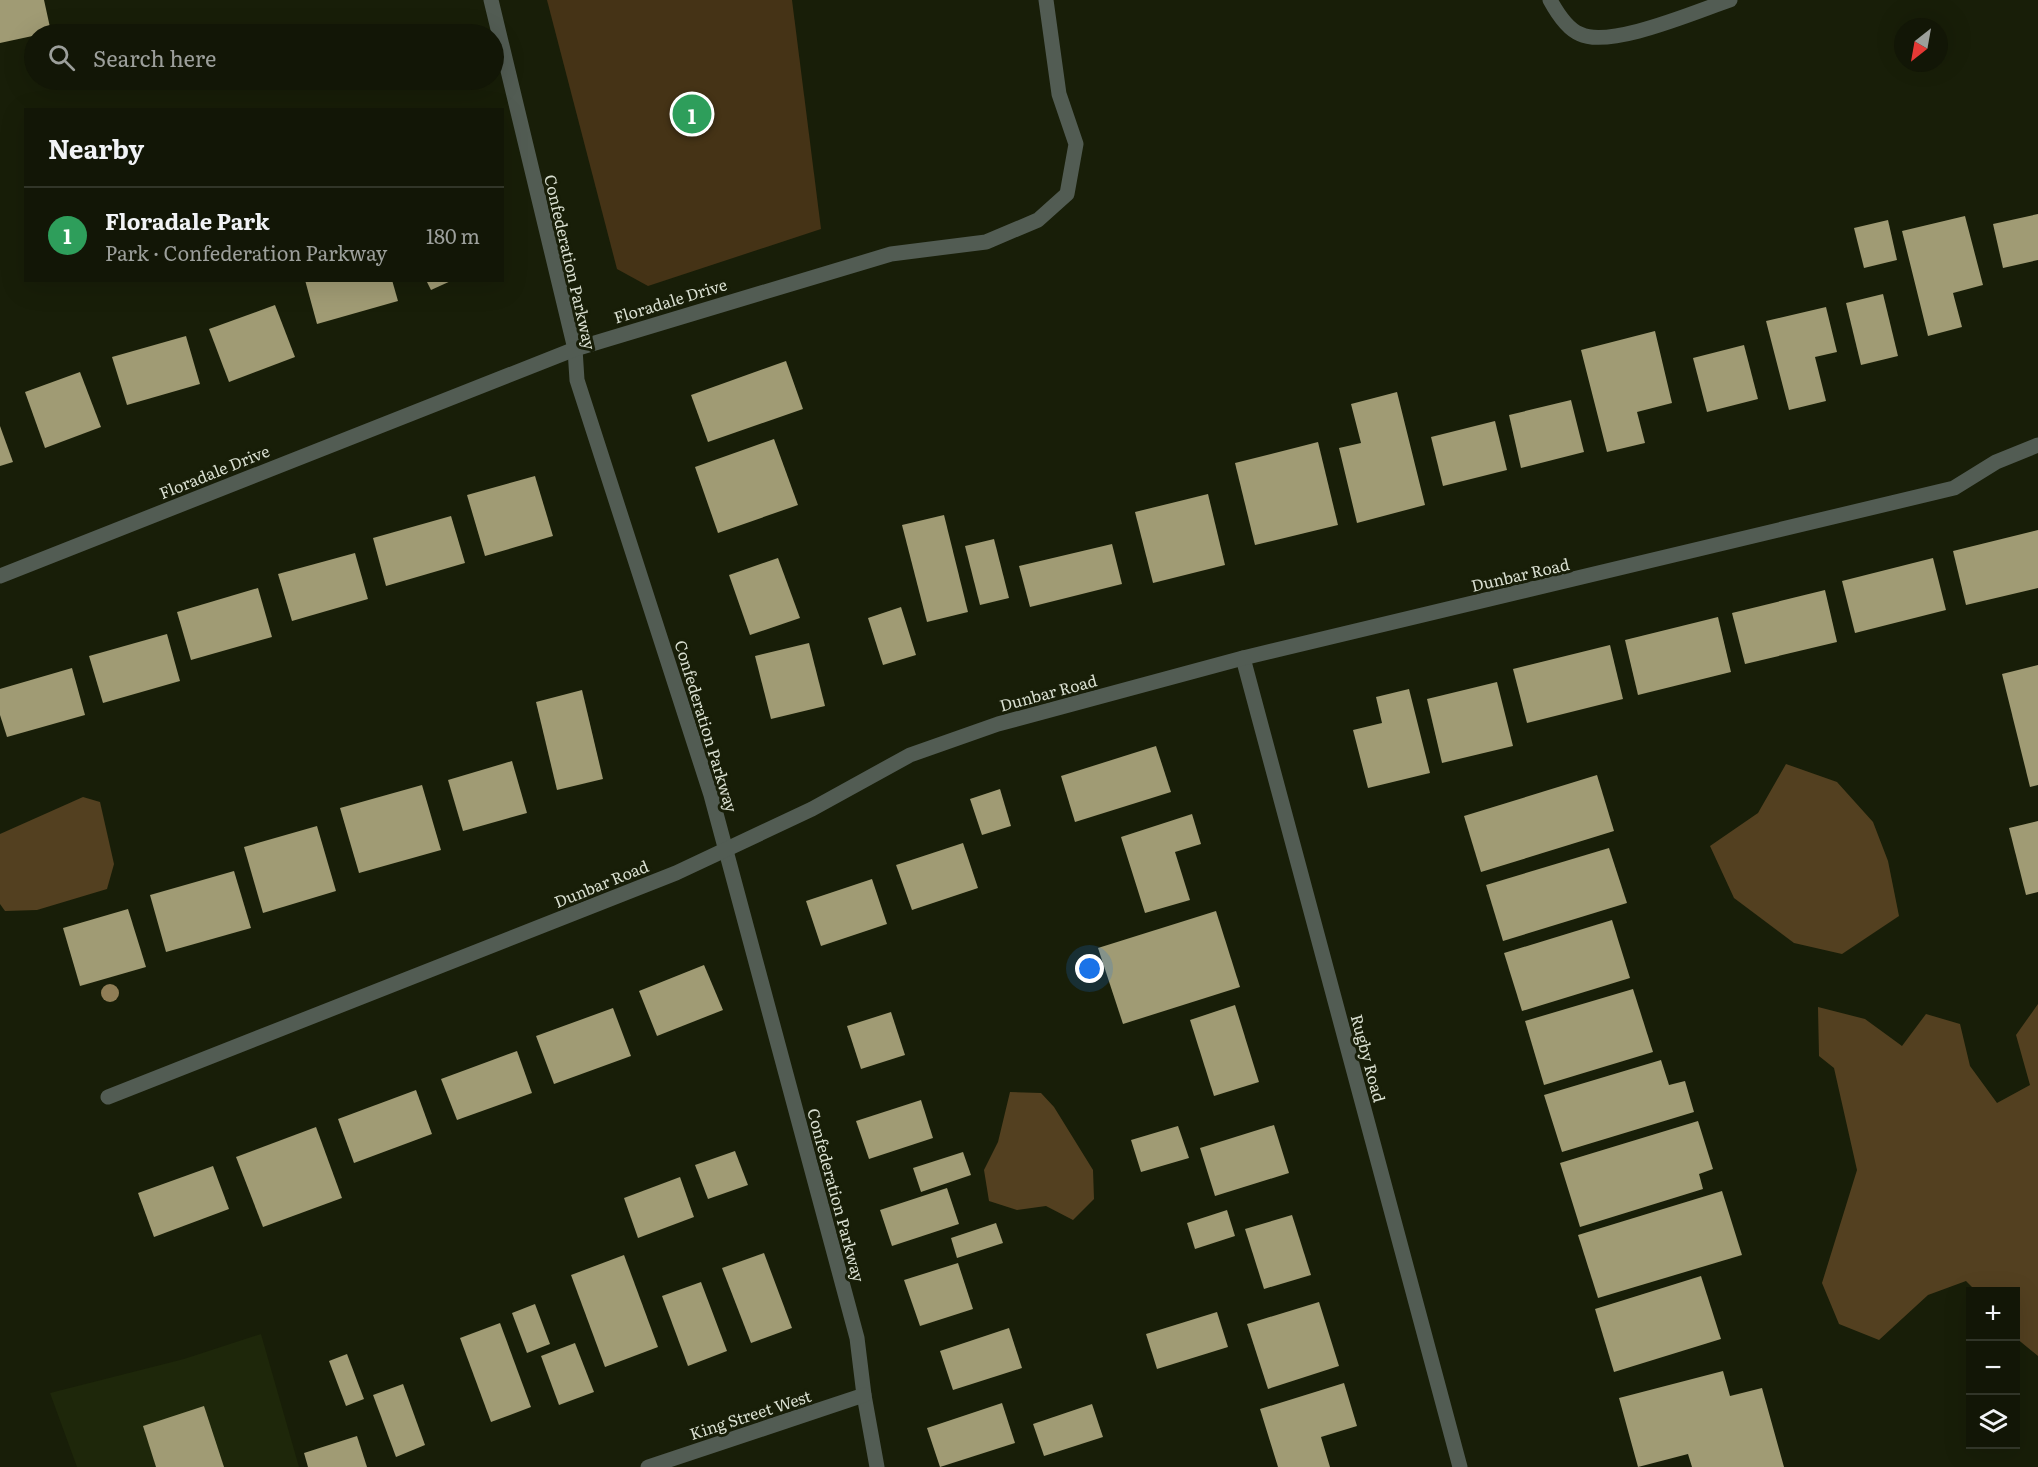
<!DOCTYPE html>
<meta charset="utf-8">
<style>
:root{--surface:#121606;--page:#1f2314;--text:#f1f3f6;--muted:#9c9f9b;--line:#313528;--accent:#8c9099}
body{margin:0;font-family:Literata,serif;background:var(--page);color:var(--text)}
.controls{position:absolute;right:18px;bottom:18px;display:grid;overflow:hidden;border-radius:0px;box-shadow:0 6px 24px #0002}
.controls button{width:54px;height:54px;display:grid;place-items:center;padding:0;border:0;border-bottom:2px solid var(--line);background:var(--surface);color:var(--text);font:30px sans-serif}
.compass{position:absolute;left:1894px;top:18px;width:54px;height:54px;border-radius:50%;background:var(--surface);box-shadow:0 6px 24px #0002;rotate:211deg}
.you{position:absolute;left:1090px;top:969px;width:21px;height:21px;margin:-15px;border:4px solid #fff;border-radius:50%;background:#1a73e8;box-shadow:0 0 0 9px #1a73e833}
.badge{display:grid;place-items:center;width:39px;height:39px;border-radius:50%;background:var(--accent);color:#fff;font-size:20px;font-weight:700}
.pin{position:absolute;translate:-50% -50%;border:3px solid #fff;box-shadow:0 2px 6px #0006}
.list{margin:0;padding:0;list-style:none}
h2{display:flex;justify-content:space-between;align-items:center;height:78px;margin:0;padding:0 24px;font-size:26px}
h2 small{font-size:20px;font-weight:400;color:var(--muted)}
.list li{display:grid;grid-template-columns:39px 1fr auto;gap:18px;align-items:center;box-sizing:border-box;height:96px;padding:0 24px;border-top:2px solid var(--line)}
.list b{display:block;font-size:22px;white-space:nowrap}
.list p{margin:0;font-size:20px;white-space:nowrap;color:var(--muted)}
.list em{font-size:20px;font-style:normal;color:var(--muted)}
.icon{flex:none;width:33px;height:33px;fill:none;stroke:currentColor;stroke-width:2;stroke-linecap:round;stroke-linejoin:round}
.map{position:relative;flex:none;width:2038px;height:1467px;overflow:hidden}
.search{position:absolute;background:var(--surface);box-shadow:0 6px 24px #0002;left:24px;top:24px;width:480px;height:66px;display:flex;align-items:center;gap:15px;box-sizing:border-box;padding:0 21px;border-radius:33px;color:var(--muted);font-size:22px}
.panel{position:absolute;background:var(--surface);box-shadow:0 6px 24px #0002;left:24px;top:108px;width:480px;height:174px;border-radius:0px}
.map>svg:first-child{display:block}
.built{fill:#1e270a}
.green{fill:#453316}
.forest{fill:#534020}
.building{fill:#a09b74}
.lines{fill:none;stroke-linecap:round;stroke-linejoin:round}
.minor{stroke:#525c53;stroke-width:15}
.tree{fill:#907e56}
.labels{text-anchor:middle;dominant-baseline:central;stroke-width:6;stroke-linejoin:round;paint-order:stroke}
.street-label{font-size:16px;fill:#d9dfd1;stroke:#181e08}
</style>
<div class="map">
<svg width="2038" height="1467" viewBox="0 0 2038 1467">
<rect width="100%" height="100%" fill="#181e08"/>
<polygon class="built" points="261,1334 299,1467 77,1467 50,1393 184,1359"/>
<polygon class="green" points="547,0 792,0 821,229 648,286 617,269"/>
<g class="forest">
<polygon points="1786,764 1837,782 1873,822 1888,861 1899,916 1842,954 1794,943 1734,898 1710,846 1758,813"/>
<polygon points="83,797 100,802 114,864 107,889 37,910 5,911 0,904 0,834"/>
<polygon points="2038,1004 2038,1356 2016,1338 2016,1292 1976,1291 1966,1281 1928,1295 1879,1340 1839,1324 1822,1283 1857,1170 1834,1068 1819,1056 1818,1007 1865,1019 1902,1046 1926,1014 1960,1024 1970,1066 1997,1103 2030,1085 2016,1035"/>
<polygon points="1010,1092 1041,1093 1054,1107 1093,1170 1094,1199 1073,1220 1046,1206 1017,1210 989,1201 984,1170 998,1142"/>
</g>
<g class="building">
<polygon points="0,0 44,0 51,32 0,43"/>
<polygon points="2038,214 2038,260 2003,268 1993,224"/>
<polygon points="1965,216 1983,285 1953,293 1962,327 1928,336 1902,231"/>
<polygon points="1888,220 1897,260 1864,268 1854,228"/>
<polygon points="305,280 392,280 398,301 317,324"/>
<polygon points="426,280 453,280 431,290"/>
<polygon points="1883,294 1898,356 1861,365 1846,303"/>
<polygon points="275,305 295,357 229,382 209,329"/>
<polygon points="1826,307 1837,352 1815,357 1826,401 1789,410 1766,321"/>
<polygon points="1655,331 1672,403 1637,412 1645,443 1607,452 1581,350"/>
<polygon points="186,336 200,384 127,405 112,357"/>
<polygon points="1744,345 1758,399 1707,412 1693,358"/>
<polygon points="786,361 803,409 708,442 691,395"/>
<polygon points="80,372 101,427 45,448 25,392"/>
<polygon points="1397,392 1425,505 1357,523 1339,448 1361,443 1351,404"/>
<polygon points="1571,400 1584,452 1521,468 1509,415"/>
<polygon points="1495,421 1507,470 1443,486 1431,437"/>
<polygon points="0,426 13,462 0,466"/>
<polygon points="774,439 798,505 718,533 695,467"/>
<polygon points="1318,442 1338,525 1255,545 1235,463"/>
<polygon points="535,476 553,536 485,556 467,495"/>
<polygon points="1208,494 1225,565 1153,583 1135,512"/>
<polygon points="944,515 968,612 927,622 902,525"/>
<polygon points="451,516 465,563 386,586 373,538"/>
<polygon points="2038,530 2038,588 1966,605 1953,551"/>
<polygon points="994,539 1009,598 980,605 965,546"/>
<polygon points="1112,544 1122,584 1030,607 1019,566"/>
<polygon points="355,553 368,599 292,621 278,574"/>
<polygon points="778,558 800,618 750,635 729,575"/>
<polygon points="1933,558 1946,610 1855,633 1842,581"/>
<polygon points="258,588 272,637 191,660 177,612"/>
<polygon points="1825,590 1837,642 1745,664 1732,613"/>
<polygon points="901,607 916,655 883,665 868,618"/>
<polygon points="1718,617 1731,672 1638,695 1625,640"/>
<polygon points="167,634 180,681 103,703 89,656"/>
<polygon points="809,643 825,706 771,719 755,656"/>
<polygon points="1610,645 1623,699 1527,723 1513,669"/>
<polygon points="2038,665 2038,785 2030,787 2002,674"/>
<polygon points="72,668 85,715 7,737 0,715 0,689"/>
<polygon points="1497,682 1513,746 1442,763 1427,699"/>
<polygon points="1409,689 1430,773 1368,788 1353,730 1382,723 1376,697"/>
<polygon points="582,690 603,779 557,790 536,702"/>
<polygon points="1156,746 1171,792 1075,822 1061,776"/>
<polygon points="512,761 527,813 463,831 448,780"/>
<polygon points="1597,775 1614,831 1481,872 1464,816"/>
<polygon points="422,785 441,850 359,873 340,808"/>
<polygon points="1000,789 1011,826 982,835 970,799"/>
<polygon points="1192,814 1201,844 1175,852 1190,900 1145,913 1121,837"/>
<polygon points="2038,821 2038,892 2026,895 2009,828"/>
<polygon points="317,826 336,891 263,913 244,847"/>
<polygon points="963,843 978,888 912,910 896,865"/>
<polygon points="1609,848 1627,903 1503,941 1486,885"/>
<polygon points="234,871 251,928 166,952 150,895"/>
<polygon points="872,879 887,924 821,946 806,901"/>
<polygon points="128,909 146,967 80,986 63,928"/>
<polygon points="1216,911 1240,987 1123,1024 1098,948"/>
<polygon points="1612,920 1630,978 1522,1011 1504,953"/>
<polygon points="704,965 723,1010 657,1036 639,991"/>
<polygon points="1633,989 1653,1052 1544,1085 1525,1021"/>
<polygon points="1235,1005 1259,1082 1214,1096 1190,1020"/>
<polygon points="613,1008 631,1056 554,1084 536,1036"/>
<polygon points="891,1012 905,1055 861,1069 847,1026"/>
<polygon points="517,1051 532,1093 457,1120 441,1079"/>
<polygon points="1661,1060 1669,1085 1685,1081 1694,1112 1562,1152 1544,1095"/>
<polygon points="416,1090 432,1134 354,1163 338,1119"/>
<polygon points="921,1100 933,1138 869,1159 856,1121"/>
<polygon points="1698,1121 1713,1169 1699,1174 1703,1189 1580,1227 1560,1163"/>
<polygon points="1274,1125 1289,1173 1215,1196 1200,1148"/>
<polygon points="1178,1126 1189,1158 1141,1172 1131,1140"/>
<polygon points="316,1127 342,1198 263,1227 236,1157"/>
<polygon points="735,1151 748,1185 708,1199 695,1165"/>
<polygon points="963,1152 971,1175 921,1192 913,1168"/>
<polygon points="213,1166 229,1209 154,1237 138,1193"/>
<polygon points="680,1177 694,1217 638,1238 624,1198"/>
<polygon points="947,1188 959,1224 892,1246 880,1210"/>
<polygon points="1722,1191 1742,1255 1598,1298 1578,1235"/>
<polygon points="1227,1210 1235,1236 1195,1249 1187,1223"/>
<polygon points="1292,1215 1311,1275 1264,1289 1245,1229"/>
<polygon points="996,1223 1003,1243 957,1258 951,1238"/>
<polygon points="764,1253 792,1328 751,1343 722,1268"/>
<polygon points="624,1255 658,1347 605,1367 571,1275"/>
<polygon points="958,1263 973,1309 920,1326 904,1280"/>
<polygon points="1701,1276 1721,1339 1614,1372 1595,1309"/>
<polygon points="701,1282 727,1351 688,1366 662,1296"/>
<polygon points="1319,1302 1339,1366 1268,1389 1247,1324"/>
<polygon points="535,1304 550,1344 527,1353 512,1313"/>
<polygon points="1217,1312 1228,1347 1157,1369 1146,1334"/>
<polygon points="500,1323 531,1407 491,1422 460,1338"/>
<polygon points="1009,1328 1022,1368 953,1390 940,1351"/>
<polygon points="575,1343 594,1392 559,1405 541,1356"/>
<polygon points="347,1354 364,1399 346,1406 329,1361"/>
<polygon points="1723,1371 1730,1396 1762,1388 1784,1467 1692,1467 1688,1454 1638,1467 1619,1398"/>
<polygon points="1344,1383 1357,1426 1321,1437 1330,1467 1278,1467 1260,1409"/>
<polygon points="403,1384 425,1445 396,1457 373,1395"/>
<polygon points="1002,1403 1015,1443 940,1467 927,1428"/>
<polygon points="1092,1404 1103,1437 1044,1456 1033,1424"/>
<polygon points="204,1406 224,1467 156,1467 143,1426"/>
<polygon points="357,1436 367,1467 308,1467 304,1453"/>
</g>
<g class="lines">
<g class="minor">
<polyline points="491,0 575,349 577,380 711,795 857,1338 864,1395 877,1467"/>
<path d="M1550 0C1556 11 1567 29 1580 34 1610 49 1697 11 1730 0"/>
<polyline points="0,576 575,349 891,254 986,242 1038,220 1067,194 1076,144 1059,94 1046,0"/>
<polyline points="1243,658 1460,1467"/>
<polyline points="108,1097 676,873 812,809 910,755 998,724 1243,658 1954,488 1996,462 2038,445"/>
<polyline points="648,1467 864,1395"/>
</g>
</g>
<circle class="tree" cx="110" cy="993" r="9"/>
<g class="labels">
<g class="street-label">
<text transform="translate(571 262) rotate(77)">Confederation Parkway</text>
<text transform="translate(670 300) rotate(-17)">Floradale Drive</text>
<text transform="translate(214 471) rotate(-22)">Floradale Drive</text>
<text transform="translate(1520 574) rotate(-13)">Dunbar Road</text>
<text transform="translate(1048 692) rotate(-15)">Dunbar Road</text>
<text transform="translate(707 726) rotate(73)">Confederation Parkway</text>
<text transform="translate(601 883) rotate(-22)">Dunbar Road</text>
<text transform="translate(1369 1058) rotate(75)">Rugby Road</text>
<text transform="translate(837 1195) rotate(75)">Confederation Parkway</text>
<text transform="translate(750 1414) rotate(-18)">King Street West</text>
</g>
</g>
</svg>
<div class="controls">
<button>+</button>
<button>−</button>
<button><svg class="icon" aria-label="layers" viewBox="0 0 24 24"><path d="M12 4l9 5-9 5-9-5zM3 14l9 5 9-5"/></svg></button>
</div>
<svg class="compass" viewBox="-18 -18 36 36"><path d="M0-13l5 13h-10z" fill="#e53935"/><path d="M0 13l5-13h-10z" fill="#9c9f9b"/></svg>
<div class="you"></div>
<div class="pin badge" style="left:692px;top:114px;background:#2e9e5b">1</div>
<div class="search"><svg class="icon" aria-label="search" viewBox="0 0 24 24"><circle cx="10" cy="10" r="6"/><path d="M15 15l6 6"/></svg>Search here</div>
<section class="panel">
<h2>Nearby<small></small></h2>
<ul class="list">
<li><span class="badge" style="background:#2e9e5b">1</span><div><b>Floradale Park</b><p>Park · Confederation Parkway</p></div><em>180 m</em></li>
</ul>
</section>
</div>
